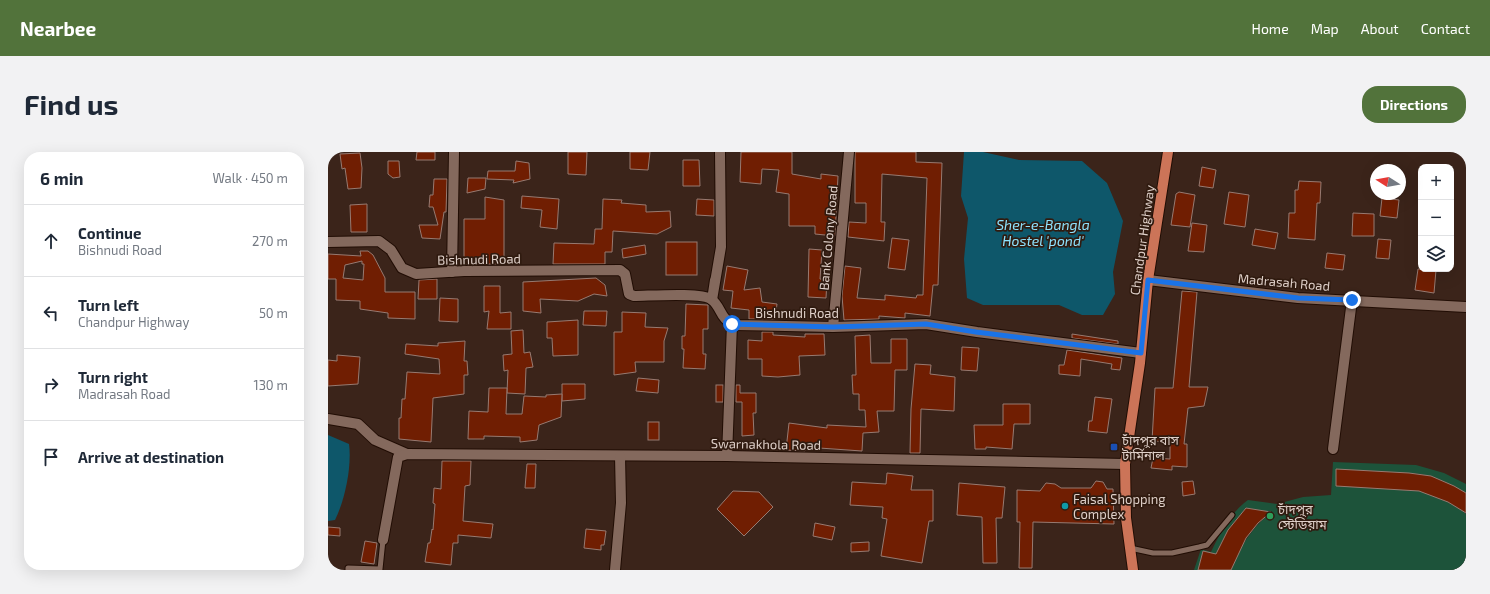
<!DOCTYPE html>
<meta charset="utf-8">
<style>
:root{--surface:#fff;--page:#f2f2f3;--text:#1f2937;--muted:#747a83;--line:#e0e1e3;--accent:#52733b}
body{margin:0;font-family:"Exo 2","Noto Sans Bengali",sans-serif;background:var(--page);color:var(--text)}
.controls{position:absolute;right:12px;top:12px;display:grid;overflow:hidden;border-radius:8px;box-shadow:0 4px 16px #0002}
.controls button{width:36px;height:36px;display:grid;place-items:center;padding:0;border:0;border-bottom:1px solid var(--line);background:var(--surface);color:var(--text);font:20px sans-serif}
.compass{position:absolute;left:1042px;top:12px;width:36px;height:36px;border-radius:50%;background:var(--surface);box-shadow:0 4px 16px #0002;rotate:281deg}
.stop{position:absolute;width:12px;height:12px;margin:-9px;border:3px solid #1a73e8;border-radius:50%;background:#fff}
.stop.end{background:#1a73e8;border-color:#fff;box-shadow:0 1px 4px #0008}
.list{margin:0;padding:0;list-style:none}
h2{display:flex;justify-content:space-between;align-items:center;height:52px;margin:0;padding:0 16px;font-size:17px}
h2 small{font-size:13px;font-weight:400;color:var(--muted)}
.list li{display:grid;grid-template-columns:26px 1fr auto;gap:12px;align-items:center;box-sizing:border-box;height:72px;padding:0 16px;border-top:1px solid var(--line)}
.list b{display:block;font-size:15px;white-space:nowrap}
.list p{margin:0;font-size:13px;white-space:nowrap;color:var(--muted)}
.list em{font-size:13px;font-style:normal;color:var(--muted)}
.icon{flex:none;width:22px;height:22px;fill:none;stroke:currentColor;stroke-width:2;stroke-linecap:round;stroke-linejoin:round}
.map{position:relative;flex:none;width:1138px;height:418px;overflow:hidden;border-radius:16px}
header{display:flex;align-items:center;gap:24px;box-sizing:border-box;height:56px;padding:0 20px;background:var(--accent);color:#fff}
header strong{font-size:19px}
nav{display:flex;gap:22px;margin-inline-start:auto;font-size:14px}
.intro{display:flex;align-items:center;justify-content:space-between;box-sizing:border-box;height:96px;padding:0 24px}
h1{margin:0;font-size:28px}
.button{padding:10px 18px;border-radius:16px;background:var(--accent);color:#fff;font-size:14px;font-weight:700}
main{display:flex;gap:24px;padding:0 24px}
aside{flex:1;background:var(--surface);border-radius:16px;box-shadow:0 4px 16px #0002}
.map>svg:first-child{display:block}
.pitch{fill:#1d533a;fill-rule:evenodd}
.water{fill:#0e576a}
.building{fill:#701e02;stroke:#977a71;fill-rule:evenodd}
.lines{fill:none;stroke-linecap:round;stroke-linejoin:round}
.lane-casing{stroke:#210d04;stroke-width:7}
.street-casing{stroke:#210d04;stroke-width:12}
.primary-casing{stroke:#210d04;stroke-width:12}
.lane{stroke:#84695d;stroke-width:5}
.street{stroke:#84695d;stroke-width:10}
.primary{stroke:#cc7458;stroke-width:10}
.route{stroke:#1a73e8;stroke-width:5}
.transit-dot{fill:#1a4fb4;stroke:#301b10;stroke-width:1.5}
.culture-dot{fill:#0f9aa8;stroke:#301b10;stroke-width:1.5}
.leisure-dot{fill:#2e9e5b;stroke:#301b10;stroke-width:1.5}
.labels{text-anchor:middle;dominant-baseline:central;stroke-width:3.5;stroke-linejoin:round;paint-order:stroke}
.street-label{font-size:13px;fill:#dfd0c9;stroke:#301b10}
.poi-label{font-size:13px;fill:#dfd0c9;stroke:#301b10;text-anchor:start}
.water-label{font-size:14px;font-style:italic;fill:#8de2fd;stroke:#301b10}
</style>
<header>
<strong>Nearbee</strong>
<nav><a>Home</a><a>Map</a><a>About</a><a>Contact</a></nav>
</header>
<div class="intro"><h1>Find us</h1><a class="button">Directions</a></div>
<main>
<aside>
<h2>6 min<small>Walk · 450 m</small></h2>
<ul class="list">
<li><svg class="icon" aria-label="ahead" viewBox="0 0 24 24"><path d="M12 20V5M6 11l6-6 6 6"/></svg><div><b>Continue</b><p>Bishnudi Road</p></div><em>270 m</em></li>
<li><svg class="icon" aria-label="left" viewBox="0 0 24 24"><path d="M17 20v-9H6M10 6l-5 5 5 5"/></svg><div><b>Turn left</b><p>Chandpur Highway</p></div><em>50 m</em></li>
<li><svg class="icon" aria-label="right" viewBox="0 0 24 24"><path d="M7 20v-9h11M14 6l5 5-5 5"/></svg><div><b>Turn right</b><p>Madrasah Road</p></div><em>130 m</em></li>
<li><svg class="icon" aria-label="arrive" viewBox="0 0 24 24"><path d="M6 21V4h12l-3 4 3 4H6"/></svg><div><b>Arrive at destination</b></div></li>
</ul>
</aside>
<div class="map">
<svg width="1138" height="418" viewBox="0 0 1138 418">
<rect width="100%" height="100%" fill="#3b241a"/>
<path class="pitch" d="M1005 310 1088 313 1116 321 1138 332V341L1115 329 1093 322 1008 317C1044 326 1111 337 1138 362V418H903L906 408 875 399 870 418H866L873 397 883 400C892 381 903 360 920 348L949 352 975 345 1003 343ZM918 356 943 360C927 373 917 388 907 406L888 401 900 378Z"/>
<g class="water">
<polygon points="636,0 655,0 691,8 754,9 779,31 795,69 785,120 787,142 775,163 754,163 731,153 655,153 639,146 636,107 640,66 633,44"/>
<path d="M0 283 21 292C24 314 17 348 7 368L0 369Z"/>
</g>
<g class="building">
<polygon points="89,0 107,0 107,8 88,8"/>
<polygon points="240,0 259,0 258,23 240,22"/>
<polygon points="302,0 322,0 320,18 302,17"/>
<polygon points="413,0 464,0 464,22 493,27 493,22 510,24 507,84 487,82 487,74 461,74 461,42 448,40 451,18 434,17 433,32 412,30"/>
<polygon points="527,0 588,0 588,10 614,11 610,133 605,133 602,164 577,161 577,166 551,164 551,167 516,168 514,144 517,114 533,116 529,146 557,148 557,143 588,146 589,143 595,143 599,26 554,22 553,70 557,70 556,89 520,85 521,70 538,71 538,51 527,51"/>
<polygon points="32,1 34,16 33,36 20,37 17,16 14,17 12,2"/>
<polygon points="355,8 371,8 372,34 355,34"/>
<polygon points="60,9 71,9 72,25 65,26 60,22"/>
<polygon points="188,9 201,11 202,27 185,31 186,28 159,27 160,19 187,19"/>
<polygon points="874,15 888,18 885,36 871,34"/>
<polygon points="140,26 158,26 157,37 139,41"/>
<polygon points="106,27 119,27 118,60 116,60 112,87 94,86 91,73 110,73 105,55 101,55 102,43 105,43"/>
<polygon points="971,29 993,30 992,51 989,51 987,88 960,86 961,61 967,61 967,38 970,38"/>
<polygon points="851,40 867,43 862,75 843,73 848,42"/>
<polygon points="901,40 921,43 917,75 896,72"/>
<polygon points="194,44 231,47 229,77 212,75 214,58 193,56"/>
<polygon points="157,45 176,48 176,112 136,112 136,67 157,67"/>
<polygon points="1054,46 1071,48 1069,66 1052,64"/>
<polygon points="275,47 294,48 293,51 318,53 318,60 342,59 343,75 329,82 285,79 284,100 277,100 277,112 225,112 226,91 266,92 267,77 274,77"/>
<polygon points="369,47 386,48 386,64 368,63"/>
<polygon points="39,52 39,80 23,80 22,53"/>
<polygon points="1025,61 1046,62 1046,84 1024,84"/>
<polygon points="864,71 879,73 876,100 860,99"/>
<polygon points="927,77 950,81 947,97 924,93"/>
<polygon points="564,86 581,88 577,118 560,116"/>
<polygon points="1050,87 1063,88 1061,107 1048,106"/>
<rect x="338" y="90" width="31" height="33"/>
<polygon points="317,93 318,102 295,106 294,97"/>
<polygon points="481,97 494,98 492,127 499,128 498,146 480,145"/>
<path d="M32 99H40L45 103 57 126V140H87V167L60 166V161L32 157V149L8 148V127H0V102L33 104ZM34 109V112H36L35 128 15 126 17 113Z"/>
<polygon points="999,101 1017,103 1015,118 997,116"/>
<polygon points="399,114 420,118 416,138 432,136 434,150 449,152 447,167 421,167 421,158 403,156 405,139 395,138"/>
<polygon points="1090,117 1108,118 1106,141 1087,138"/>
<polygon points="268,126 277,133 279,144 266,142 250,149 212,147 213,161 195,159 195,130"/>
<polygon points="109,127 109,147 90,147 91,128"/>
<polygon points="156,134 172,134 172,161 183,160 183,177 159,177 161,159 156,160"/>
<polygon points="854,139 869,140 861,235 880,235 876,254 860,256 856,292 859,292 859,315 844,314 844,318 823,316 825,306 842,307 842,290 824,289 827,236 845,236"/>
<polygon points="112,146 130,147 130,170 111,169"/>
<polygon points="358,152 380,153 380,177 375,177 375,202 378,202 377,217 355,216 356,197 354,197 354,184 357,184"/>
<polygon points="256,159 279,159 278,174 255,173"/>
<polygon points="294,160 318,161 317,175 340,176 336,189 336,210 307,210 308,220 286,223 286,180 294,180"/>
<polygon points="250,168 250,203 225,204 224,186 219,186 219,170"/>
<polygon points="195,178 196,201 202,200 205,215 198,216 197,242 179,241 180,218 176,219 175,203 184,202 183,179"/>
<polygon points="434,180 445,180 445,183 477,185 477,182 496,182 497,203 471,204 472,223 450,225 434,224 434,207 420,207 420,188 434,189"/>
<polygon points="744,182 790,189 790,192 744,186"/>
<polygon points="542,183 543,211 563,211 563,187 579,187 579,218 567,218 566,259 549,259 551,280 535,281 534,299 477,295 477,299 458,298 461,271 499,276 499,273 538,275 537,258 531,258 531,242 525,242 524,223 528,223 527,184"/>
<polygon points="137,189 136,209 139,209 140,223 136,223 136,242 105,246 103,290 71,287 71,266 73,266 74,247 77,247 79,220 112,222 111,207 77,202 78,192 110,194 110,191"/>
<polygon points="634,195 651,196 649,219 633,218"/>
<polygon points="739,198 794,206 792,218 783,217 784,212 753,207 752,224 731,222 731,213 736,213"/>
<polygon points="9,203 32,205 30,232 0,234 0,208 9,209"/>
<polygon points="587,212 603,213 602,222 627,225 626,259 593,257 592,301 582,301 583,257"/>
<polygon points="310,226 331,228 330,241 308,239"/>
<polygon points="234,232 257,232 257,247 234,249"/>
<rect x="388" y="233" width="7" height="17"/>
<polygon points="408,233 412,233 412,241 428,241 428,261 425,261 426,283 414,284 414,250 408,250"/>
<polygon points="161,236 179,236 178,262 194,262 196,244 218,245 218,243 234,242 233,265 211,273 209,288 192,290 192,285 156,284 156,287 140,287 141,259 160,260"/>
<polygon points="767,245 784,247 779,281 760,279 761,269 764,269"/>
<polygon points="675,252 702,252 702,272 686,272 684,297 658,295 658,297 647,297 646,273 675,273"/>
<rect x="320" y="270" width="11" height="18"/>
<polygon points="114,309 143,309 142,333 137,334 135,369 165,372 163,386 130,383 130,391 125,391 123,413 97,410 100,391 102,391 104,377 105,378 107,352 105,351 106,336 113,337"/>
<polygon points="199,312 208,312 207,336 197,336"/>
<polygon points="1008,317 1081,321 1103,324 1126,334 1138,341 1138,361 1120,350 1091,339 1008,334"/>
<polygon points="559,321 585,324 583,338 605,338 605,369 601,369 594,411 553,404 559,367 554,366 555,355 522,353 524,330 558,332"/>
<polygon points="768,329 775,330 779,337 785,337 786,372 705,370 704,416 691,416 692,370 689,370 689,338 712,339 718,331 727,332 733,336 763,336"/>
<polygon points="865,329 867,342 855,344 854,330"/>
<polygon points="631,331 677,335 674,366 668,366 669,411 655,411 654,365 629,363"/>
<polygon points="405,339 431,340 445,355 416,384 389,357"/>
<polygon points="918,356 943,360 930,371 918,386 903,418 870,418 875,399 888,402 900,378"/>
<polygon points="487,371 507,375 504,388 485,384"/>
<polygon points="0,375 12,376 12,384 0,383"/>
<polygon points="258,377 278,379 276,393 273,393 273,398 256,396"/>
<polygon points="37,389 49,391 46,412 33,410"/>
<polygon points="541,390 541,399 523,400 523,391"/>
</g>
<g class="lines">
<defs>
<g id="lane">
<polyline points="802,396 825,401 844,401 871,395 879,393 904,363"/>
<polyline points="20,418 20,416 52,417 55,388"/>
</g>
<g id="street">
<path d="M0 90 51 89 63 98 74 116 88 122 136 119 292 118 297 122 301 142 306 144C321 144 372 140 383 147 394 155 391 167 407 173L505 175 598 172 649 180 813 201"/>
<polyline points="124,120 126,0"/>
<polyline points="387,128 384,148 393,95 392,0"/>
<polyline points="820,128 970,146 1138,155"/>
<polyline points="505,175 521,0"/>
<polyline points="0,267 30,272 47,288 79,302"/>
<polyline points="1005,297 1024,148"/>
<polyline points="399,304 404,172"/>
<polyline points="55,388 70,305 79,302 399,304 797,312"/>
<polyline points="287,418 293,351 292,304"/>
</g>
<polyline id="primary" points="805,418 798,366 797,312 812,211 820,128 840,0"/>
</defs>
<use href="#lane" class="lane-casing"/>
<use href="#street" class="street-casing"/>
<use href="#primary" class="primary-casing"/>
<use href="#lane" class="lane"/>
<use href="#street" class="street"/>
<use href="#primary" class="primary"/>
</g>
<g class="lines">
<polyline class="route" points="404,172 505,175 598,172 648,180 813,201 820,128 970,146 1024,148"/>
</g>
<rect class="transit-dot" x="782" y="291" width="8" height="8" rx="2"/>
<circle class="culture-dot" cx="737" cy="354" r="4"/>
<circle class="leisure-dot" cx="942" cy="364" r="4"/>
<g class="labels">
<g class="street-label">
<text transform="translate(500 86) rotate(-85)">Bank Colony Road</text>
<text transform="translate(814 88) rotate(-82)">Chandpur Highway</text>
<text transform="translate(151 107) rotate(-1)">Bishnudi Road</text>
<text transform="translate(956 130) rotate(5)">Madrasah Road</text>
<text x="469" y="161">Bishnudi Road</text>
<text transform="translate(438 292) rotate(1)">Swarnakhola Road</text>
</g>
<g class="poi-label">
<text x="794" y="288">চাঁদপুর বাস<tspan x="794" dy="15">টার্মিনাল</tspan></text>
<text x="745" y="347">Faisal Shopping<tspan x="745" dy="15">Complex</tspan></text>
<text x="950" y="357">চাঁদপুর<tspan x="950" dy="15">স্টেডিয়াম</tspan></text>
</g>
<g class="water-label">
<text x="715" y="72">Sher-e-Bangla<tspan x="715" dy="16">Hostel 'pond'</tspan></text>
</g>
</g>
</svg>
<div class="controls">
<button>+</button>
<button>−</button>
<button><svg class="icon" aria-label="layers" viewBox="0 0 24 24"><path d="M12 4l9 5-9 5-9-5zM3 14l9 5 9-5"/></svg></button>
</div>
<svg class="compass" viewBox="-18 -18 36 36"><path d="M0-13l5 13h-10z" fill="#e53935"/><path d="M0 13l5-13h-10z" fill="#747a83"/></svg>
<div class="stop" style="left:404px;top:172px"></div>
<div class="stop end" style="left:1024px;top:148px"></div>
</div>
</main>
